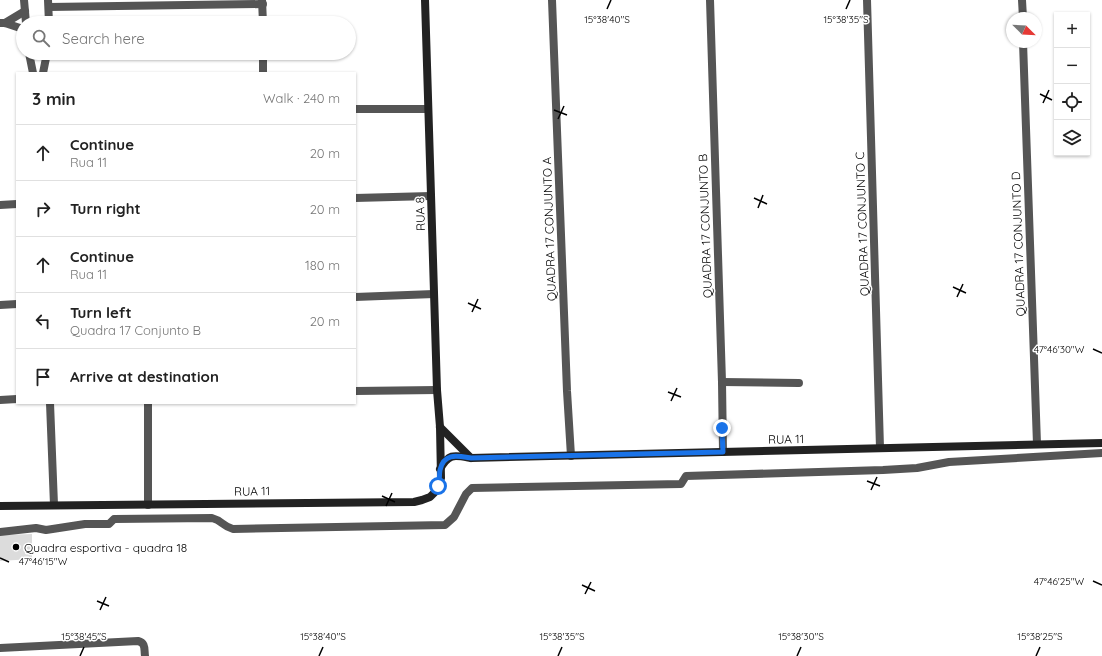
<!DOCTYPE html>
<meta charset="utf-8">
<style>
:root{--surface:#fff;--page:#f6f6f6;--text:#222;--muted:#767676;--line:#e0e0e0}
body{margin:0;font-family:Quicksand,sans-serif;background:var(--page);color:var(--text)}
.controls{position:absolute;right:12px;top:12px;display:grid;overflow:hidden;border-radius:0px;box-shadow:0 1px 3px #0004}
.controls button{width:36px;height:36px;display:grid;place-items:center;padding:0;border:0;border-bottom:1px solid var(--line);background:var(--surface);color:var(--text);font:20px sans-serif}
.compass{position:absolute;left:1006px;top:12px;width:36px;height:36px;border-radius:50%;background:var(--surface);box-shadow:0 1px 3px #0004;rotate:114deg}
.stop{position:absolute;width:12px;height:12px;margin:-9px;border:3px solid #1a73e8;border-radius:50%;background:#fff}
.stop.end{background:#1a73e8;border-color:#fff;box-shadow:0 1px 4px #0008}
.list{margin:0;padding:0;list-style:none}
h2{display:flex;justify-content:space-between;align-items:center;height:52px;margin:0;padding:0 16px;font-size:17px}
h2 small{font-size:13px;font-weight:400;color:var(--muted)}
.list li{display:grid;grid-template-columns:26px 1fr auto;gap:12px;align-items:center;box-sizing:border-box;height:56px;padding:0 16px;border-top:1px solid var(--line)}
.list b{display:block;font-size:15px;white-space:nowrap}
.list p{margin:0;font-size:13px;white-space:nowrap;color:var(--muted)}
.list em{font-size:13px;font-style:normal;color:var(--muted)}
.icon{flex:none;width:22px;height:22px;fill:none;stroke:currentColor;stroke-width:2;stroke-linecap:round;stroke-linejoin:round}
.map{position:relative;flex:none;width:1102px;height:656px;overflow:hidden}
.search{position:absolute;background:var(--surface);box-shadow:0 1px 3px #0004;left:16px;top:16px;width:340px;height:44px;display:flex;align-items:center;gap:10px;box-sizing:border-box;padding:0 14px;border-radius:22px;color:var(--muted);font-size:15px}
.panel{position:absolute;background:var(--surface);box-shadow:0 1px 3px #0004;left:16px;top:72px;width:340px;height:332px;border-radius:0px}
.map>svg:first-child{display:block}
.green{fill:#dcdcdc}
.lines{fill:none;stroke-linecap:round;stroke-linejoin:round}
.street{stroke:#555;stroke-width:8}
.secondary{stroke:#222;stroke-width:8}
.route{stroke:#1a73e8;stroke-width:5}
.ticks{fill:none;stroke:#000;stroke-width:1.5}
.poi-dot{fill:#000;stroke:#fff;stroke-width:1.5}
.labels{text-anchor:middle;dominant-baseline:central;stroke-width:3;stroke-linejoin:round;paint-order:stroke}
.street-label{font-size:12px;fill:#000;stroke:#fff}
.poi-label{font-size:12px;fill:#000;stroke:#fff;text-anchor:start}
.ticks-label{font-size:10px;text-anchor:middle;fill:#000;stroke:#fff;stroke-width:3;stroke-linejoin:round;paint-order:stroke}
</style>
<div class="map">
<svg width="1102" height="656" viewBox="0 0 1102 656">
<rect width="100%" height="100%" fill="#fff"/>
<polygon class="green" points="32,534 32,559 0,561 0,535"/>
<g class="lines">
<g class="street">
<polyline points="24,0 26,23"/>
<polyline points="48,0 49,23"/>
<polyline points="262,0 263,23"/>
<polyline points="552,0 567,391 571,456"/>
<polyline points="710,0 722,382 723,452"/>
<polyline points="867,0 880,448"/>
<polyline points="1022,0 1023,18"/>
<polyline points="49,7 263,4"/>
<polyline points="0,23 5,23 23,29"/>
<polyline points="5,23 25,11"/>
<polyline points="1023,42 1037,444"/>
<polyline points="29,53 33,73"/>
<polyline points="29,53 33,55 43,53"/>
<polyline points="263,53 263,73"/>
<polyline points="43,73 47,53"/>
<polyline points="355,109 427,109"/>
<polyline points="355,198 431,196"/>
<polyline points="0,205 17,204"/>
<polyline points="355,297 434,294"/>
<polyline points="0,305 17,304"/>
<polyline points="722,382 799,383"/>
<polyline points="355,391 437,390"/>
<polyline points="0,400 17,399"/>
<polyline points="50,403 54,505"/>
<polyline points="148,403 148,505"/>
<path d="M0 532 36 528 46 530 85 524H109L114 519 212 518C223 521 222 526 233 529L445 525 454 517 466 494 472 488 681 484 686 476 883 470 917 468 949 462 1102 453"/>
<path d="M0 648 138 641C146 643 144 649 145 656"/>
</g>
<g class="secondary">
<polyline points="440,427 471,458"/>
<path d="M440 469C449 453 454 455 471 458L1102 443"/>
<polyline points="0,506 414,502 422,500 430,497 435,492 441,478 440,427 437,390 425,0"/>
</g>
</g>
<g class="lines">
<path class="route" d="M438 486C440 480 439 475 440 470 444 452 458 456 471 458L723 452 722 428"/>
</g>
<path class="ticks" d="M607 9 611 0M846 9 850 0M1040 94 1052 100M1043 103 1049 90M554 110 567 115M558 119 564 106M754 198 767 204M758 208 763 195M953 287 966 293M957 297 963 284M468 303 481 309M472 312 478 299M1093 349 1102 353M668 392 681 397M671 401 677 388M867 481 880 486M871 490 877 477M382 496 395 502M386 506 392 493M0 558 9 562M1093 581 1102 585M582 585 595 591M585 594 591 582M97 601 109 606M100 610 106 597M80 656 84 647M319 656 323 647M558 656 562 647M797 656 801 647M1036 656 1040 647"/>
<circle class="poi-dot" cx="16" cy="547" r="4"/>
<g class="labels">
<g class="street-label">
<text transform="translate(420 214) rotate(-92)">RUA 8</text>
<text transform="translate(862 224) rotate(-92)">QUADRA 17 CONJUNTO C</text>
<text transform="translate(705 226) rotate(-92)">QUADRA 17 CONJUNTO B</text>
<text transform="translate(549 229) rotate(-92)">QUADRA 17 CONJUNTO A</text>
<text transform="translate(1018 244) rotate(-92)">QUADRA 17 CONJUNTO D</text>
<text transform="translate(786 439) rotate(-1)">RUA 11</text>
<text transform="translate(252 491) rotate(-1)">RUA 11</text>
</g>
<g class="poi-label">
<text x="24" y="547">Quadra esportiva - quadra 18</text>
</g>
</g>
<g class="ticks-label">
<text x="607" y="23">15°38'40"S</text>
<text x="846" y="23">15°38'35"S</text>
<text x="1059" y="353">47°46'30"W</text>
<text x="43" y="565">47°46'15"W</text>
<text x="1059" y="585">47°46'25"W</text>
<text x="84" y="640">15°38'45"S</text>
<text x="323" y="640">15°38'40"S</text>
<text x="562" y="640">15°38'35"S</text>
<text x="801" y="640">15°38'30"S</text>
<text x="1040" y="640">15°38'25"S</text>
</g>
</svg>
<div class="controls">
<button>+</button>
<button>−</button>
<button><svg class="icon" aria-label="locate" viewBox="0 0 24 24"><circle cx="12" cy="12" r="6"/><path d="M12 2v4M12 18v4M2 12h4M18 12h4"/></svg></button>
<button><svg class="icon" aria-label="layers" viewBox="0 0 24 24"><path d="M12 4l9 5-9 5-9-5zM3 14l9 5 9-5"/></svg></button>
</div>
<svg class="compass" viewBox="-18 -18 36 36"><path d="M0-13l5 13h-10z" fill="#e53935"/><path d="M0 13l5-13h-10z" fill="#767676"/></svg>
<div class="stop" style="left:438px;top:486px"></div>
<div class="stop end" style="left:722px;top:428px"></div>
<div class="search"><svg class="icon" aria-label="search" viewBox="0 0 24 24"><circle cx="10" cy="10" r="6"/><path d="M15 15l6 6"/></svg>Search here</div>
<section class="panel">
<h2>3 min<small>Walk · 240 m</small></h2>
<ul class="list">
<li><svg class="icon" aria-label="ahead" viewBox="0 0 24 24"><path d="M12 20V5M6 11l6-6 6 6"/></svg><div><b>Continue</b><p>Rua 11</p></div><em>20 m</em></li>
<li><svg class="icon" aria-label="right" viewBox="0 0 24 24"><path d="M7 20v-9h11M14 6l5 5-5 5"/></svg><div><b>Turn right</b></div><em>20 m</em></li>
<li><svg class="icon" aria-label="ahead" viewBox="0 0 24 24"><path d="M12 20V5M6 11l6-6 6 6"/></svg><div><b>Continue</b><p>Rua 11</p></div><em>180 m</em></li>
<li><svg class="icon" aria-label="left" viewBox="0 0 24 24"><path d="M17 20v-9H6M10 6l-5 5 5 5"/></svg><div><b>Turn left</b><p>Quadra 17 Conjunto B</p></div><em>20 m</em></li>
<li><svg class="icon" aria-label="arrive" viewBox="0 0 24 24"><path d="M6 21V4h12l-3 4 3 4H6"/></svg><div><b>Arrive at destination</b></div></li>
</ul>
</section>
</div>
